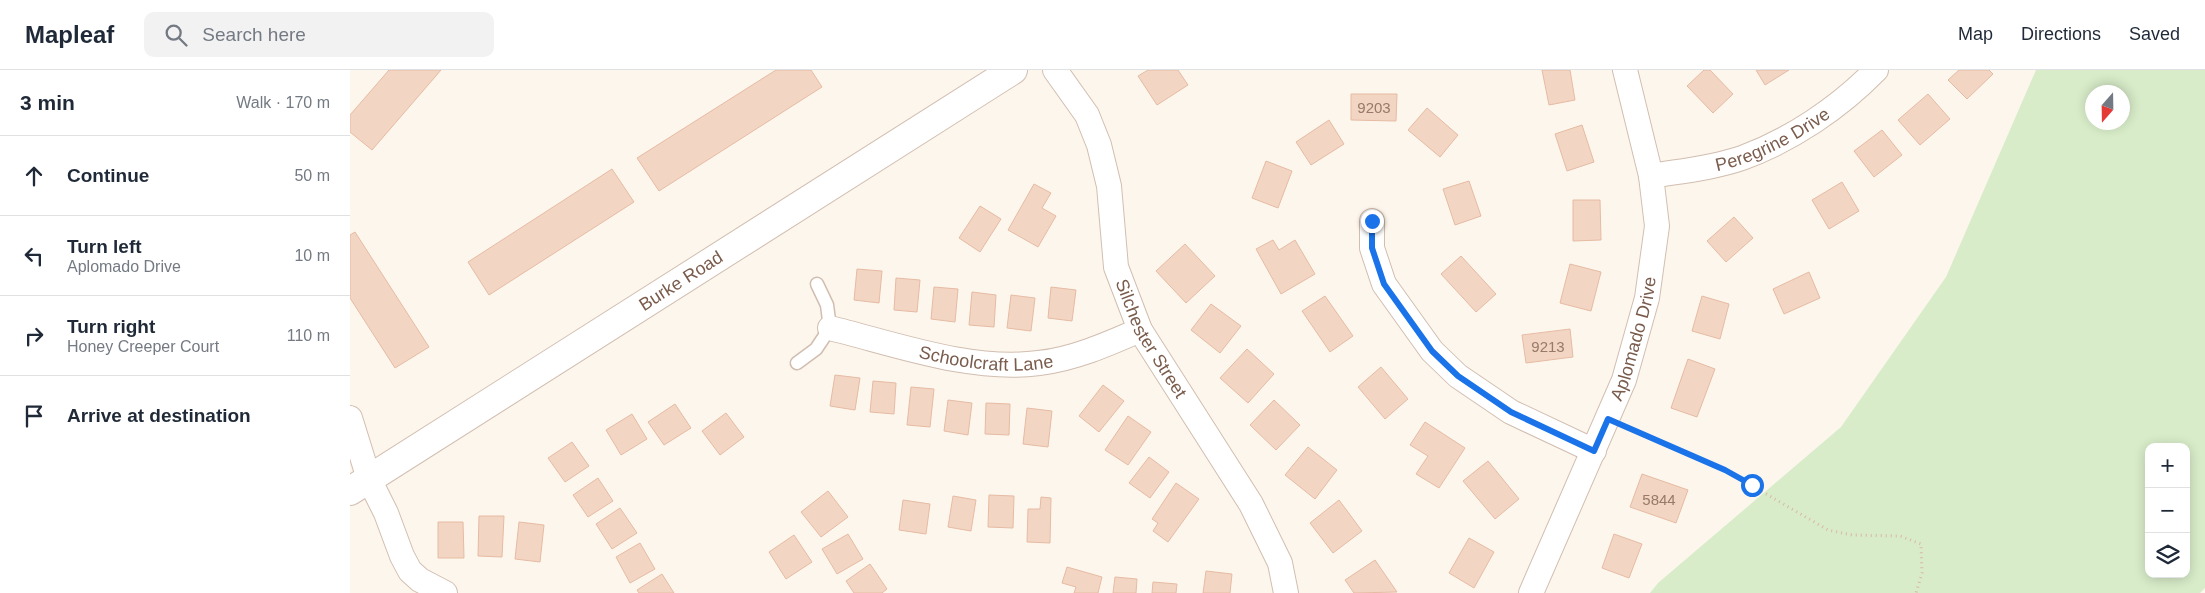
<!DOCTYPE html>
<meta charset="utf-8">
<style>
:root{--surface:#fff;--page:#f2f2f3;--text:#1f2937;--muted:#747a83;--line:#e0e1e3}
body{margin:0;font-family:Helvetica,sans-serif;background:var(--page);color:var(--text)}
.controls{position:absolute;right:15px;bottom:15px;display:grid;overflow:hidden;border-radius:10px;box-shadow:0 2px 12px #0003}
.controls button{width:45px;height:45px;display:grid;place-items:center;padding:0;border:0;border-bottom:1px solid var(--line);background:var(--surface);color:var(--text);font:25px sans-serif}
.compass{position:absolute;left:1735px;top:15px;width:45px;height:45px;border-radius:50%;background:var(--surface);box-shadow:0 2px 12px #0003;rotate:200deg}
.stop{position:absolute;width:15px;height:15px;margin:-11px;border:4px solid #1a73e8;border-radius:50%;background:#fff}
.stop.end{background:#1a73e8;border-color:#fff;box-shadow:0 1px 5px #0008}
.list{margin:0;padding:0;list-style:none}
h2{display:flex;justify-content:space-between;align-items:center;height:65px;margin:0;padding:0 20px;font-size:21px}
h2 small{font-size:16px;font-weight:400;color:var(--muted)}
.list li{display:grid;grid-template-columns:32px 1fr auto;gap:15px;align-items:center;box-sizing:border-box;height:80px;padding:0 20px;border-top:1px solid var(--line)}
.list b{display:block;font-size:19px;white-space:nowrap}
.list p{margin:0;font-size:16px;white-space:nowrap;color:var(--muted)}
.list em{font-size:16px;font-style:normal;color:var(--muted)}
.icon{flex:none;width:28px;height:28px;fill:none;stroke:currentColor;stroke-width:2;stroke-linecap:round;stroke-linejoin:round}
.map{position:relative;flex:none;width:1855px;height:523px;overflow:hidden}
header{display:flex;align-items:center;gap:30px;box-sizing:border-box;height:70px;padding:0 25px;background:var(--surface);border-bottom:1px solid var(--line)}
header strong{font-size:24px}
nav{display:flex;gap:28px;margin-inline-start:auto;font-size:18px}
.search{width:350px;height:45px;background:var(--page);display:flex;align-items:center;gap:12px;box-sizing:border-box;padding:0 18px;border-radius:10px;color:var(--muted);font-size:19px}
main{display:flex}
aside{flex:1;background:var(--surface)}
.map>svg:first-child{display:block}
.green{fill:#d8ecc9;fill-rule:evenodd}
.building{fill:#f3d5c3;stroke:#e6bba3}
.lines{fill:none;stroke-linecap:round;stroke-linejoin:round}
.service-casing{stroke:#d1beb0;stroke-width:15}
.minor-casing{stroke:#d1beb0;stroke-width:26}
.tertiary-casing{stroke:#d1beb0;stroke-width:30}
.path{stroke:#d9b8a5;stroke-width:3;stroke-dasharray:1 4;stroke-linecap:butt}
.service{stroke:#fff;stroke-width:12}
.minor{stroke:#fff;stroke-width:24}
.tertiary{stroke:#fff;stroke-width:28}
.route{stroke:#1a73e8;stroke-width:6}
.labels{text-anchor:middle;dominant-baseline:central;stroke-width:4;stroke-linejoin:round;paint-order:stroke}
.number-label{font-size:15px;fill:#987a6a}
.street-label{font-size:18px;fill:#7a5c4d;stroke:#fffaf3}
</style>
<header>
<strong>Mapleaf</strong>
<div class="search"><svg class="icon" aria-label="search" viewBox="0 0 24 24"><circle cx="10" cy="10" r="6"/><path d="M15 15l6 6"/></svg>Search here</div>
<nav><a>Map</a><a>Directions</a><a>Saved</a></nav>
</header>
<main>
<aside>
<h2>3 min<small>Walk · 170 m</small></h2>
<ul class="list">
<li><svg class="icon" aria-label="ahead" viewBox="0 0 24 24"><path d="M12 20V5M6 11l6-6 6 6"/></svg><div><b>Continue</b></div><em>50 m</em></li>
<li><svg class="icon" aria-label="left" viewBox="0 0 24 24"><path d="M17 20v-9H6M10 6l-5 5 5 5"/></svg><div><b>Turn left</b><p>Aplomado Drive</p></div><em>10 m</em></li>
<li><svg class="icon" aria-label="right" viewBox="0 0 24 24"><path d="M7 20v-9h11M14 6l5 5-5 5"/></svg><div><b>Turn right</b><p>Honey Creeper Court</p></div><em>110 m</em></li>
<li><svg class="icon" aria-label="arrive" viewBox="0 0 24 24"><path d="M6 21V4h12l-3 4 3 4H6"/></svg><div><b>Arrive at destination</b></div></li>
</ul>
</aside>
<div class="map">
<svg width="1855" height="523" viewBox="0 0 1855 523">
<rect width="100%" height="100%" fill="#fdf6ec"/>
<path class="green" d="M1686 0H1855V518L1850 523H1300L1308 513 1491 357 1596 207ZM1742 22H1772V52H1742ZM1799 377H1836V504H1799Z"/>
<g class="building">
<polygon points="39,0 91,0 22,80 0,62 0,45"/>
<polygon points="426,0 461,0 472,17 309,121 287,88"/>
<polygon points="798,0 828,0 838,15 807,35 788,6"/>
<polygon points="1192,0 1220,0 1225,30 1199,35"/>
<polygon points="1354,0 1360,0 1383,24 1363,43 1337,16"/>
<polygon points="1406,0 1439,0 1415,15"/>
<polygon points="1609,0 1639,0 1643,4 1617,29 1598,10"/>
<polygon points="1001,24 1047,24 1046,51 1001,50"/>
<polygon points="1578,24 1600,49 1570,75 1548,50"/>
<polygon points="1077,38 1108,65 1090,87 1058,60"/>
<polygon points="979,50 994,74 961,95 946,72"/>
<polygon points="1232,55 1244,92 1217,101 1205,64"/>
<polygon points="1532,60 1552,85 1524,107 1504,81"/>
<polygon points="916,91 942,101 928,138 902,128"/>
<polygon points="262,99 284,132 139,225 118,192"/>
<polygon points="1119,111 1131,146 1105,155 1093,119"/>
<polygon points="1492,112 1509,141 1479,159 1462,130"/>
<polygon points="684,114 701,123 692,138 706,146 688,177 658,160"/>
<polygon points="1223,130 1250,130 1251,170 1223,171"/>
<polygon points="630,136 651,149 630,182 609,168"/>
<polygon points="1384,147 1403,168 1376,192 1357,171"/>
<polygon points="5,162 79,277 45,298 0,228 0,165"/>
<polygon points="923,170 929,180 945,170 965,204 931,224 906,179"/>
<polygon points="835,174 865,206 836,233 806,201"/>
<polygon points="1111,186 1146,224 1126,242 1091,204"/>
<polygon points="1220,194 1251,202 1241,241 1210,233"/>
<polygon points="507,199 532,201 529,233 504,230"/>
<polygon points="1459,202 1470,228 1434,244 1423,219"/>
<polygon points="546,208 570,210 567,242 544,240"/>
<polygon points="584,217 608,219 605,252 581,249"/>
<polygon points="701,217 726,220 722,251 698,248"/>
<polygon points="622,222 646,225 644,257 619,255"/>
<polygon points="661,225 685,228 681,261 657,258"/>
<polygon points="975,226 1003,266 980,282 952,241"/>
<polygon points="1352,226 1379,234 1370,269 1342,261"/>
<polygon points="861,234 891,256 870,283 841,260"/>
<polygon points="1220,259 1223,287 1176,293 1172,265"/>
<polygon points="897,279 924,304 898,333 870,308"/>
<polygon points="1338,289 1365,299 1347,347 1321,338"/>
<polygon points="1031,297 1058,329 1035,349 1008,317"/>
<polygon points="485,305 510,308 505,340 480,336"/>
<polygon points="523,311 546,313 544,344 520,342"/>
<polygon points="753,315 774,331 749,362 729,346"/>
<polygon points="561,317 584,319 580,357 557,355"/>
<polygon points="598,330 622,333 618,365 594,361"/>
<polygon points="924,330 950,355 926,380 900,355"/>
<polygon points="636,333 660,334 659,365 635,364"/>
<polygon points="325,334 341,358 314,375 298,352"/>
<polygon points="677,338 702,341 698,377 673,374"/>
<polygon points="376,343 394,367 370,385 352,361"/>
<polygon points="282,344 297,369 271,385 256,360"/>
<polygon points="778,346 801,362 778,395 755,380"/>
<polygon points="1075,352 1115,378 1089,418 1066,404 1078,386 1060,375"/>
<polygon points="222,372 239,396 215,412 198,388"/>
<polygon points="958,377 987,400 965,429 935,405"/>
<polygon points="799,387 819,402 800,428 779,413"/>
<polygon points="1138,391 1169,429 1145,449 1113,411"/>
<polygon points="1292,404 1338,420 1326,453 1280,437"/>
<polygon points="248,408 263,431 238,447 223,425"/>
<polygon points="826,413 849,429 818,472 803,461 808,453 802,449"/>
<polygon points="478,421 498,447 471,467 451,442"/>
<polygon points="639,425 664,426 663,458 638,457"/>
<polygon points="603,426 626,430 621,461 598,457"/>
<polygon points="691,427 701,428 700,473 677,472 678,439 690,439"/>
<polygon points="553,430 580,434 576,464 549,460"/>
<polygon points="989,430 1012,461 983,483 960,453"/>
<polygon points="270,438 287,463 262,479 246,454"/>
<polygon points="129,446 154,446 152,487 128,486"/>
<polygon points="88,452 113,452 114,488 88,488"/>
<polygon points="169,452 194,455 190,492 165,489"/>
<polygon points="498,464 513,489 487,504 472,479"/>
<polygon points="1264,464 1292,474 1279,508 1252,498"/>
<polygon points="444,465 462,492 436,509 419,482"/>
<polygon points="1119,468 1144,482 1124,518 1099,503"/>
<polygon points="290,473 305,499 280,513 266,487"/>
<polygon points="1025,490 1047,522 1004,523 995,510"/>
<polygon points="520,494 537,519 532,523 504,523 496,511"/>
<polygon points="717,497 752,507 748,523 724,523 726,517 712,513"/>
<polygon points="856,501 882,504 880,523 853,523"/>
<polygon points="312,504 324,523 289,523 287,520"/>
<polygon points="765,507 787,509 786,523 763,523"/>
<polygon points="803,512 827,514 826,523 802,523"/>
</g>
<g class="lines">
<defs>
<polyline id="service" points="447,293 466,279 480,258 477,235 467,214"/>
<g id="minor">
<path id="s1" d="M705 0 737 45 749 75 759 116 766 197 790 260 901 434 930 493 936 523"/>
<path id="s2" d="M1301 106C1331 101 1363 98 1392 88 1441 70 1489 38 1526 0"/>
<polyline points="1022,151 1022,178 1034,214 1082,281 1108,306 1161,342 1244,381"/>
<path id="s3" d="M480 258C545 274 621 302 689 293 724 289 758 274 790 260"/>
<polyline points="0,348 19,409 36,443 52,486 60,501 70,510 95,523"/>
<path id="s4" d="M1181 523 1274 310 1297 228 1307 156 1301 106 1275 0"/>
</g>
<g id="tertiary">
<path id="s5" d="M0 421 663 0"/>
</g>
</defs>
<use href="#service" class="service-casing"/>
<use href="#minor" class="minor-casing"/>
<use href="#tertiary" class="tertiary-casing"/>
<polyline class="path" points="1276,358 1375,400 1478,460 1502,465 1550,466 1571,474 1572,503 1566,523"/>
<use href="#service" class="service"/>
<use href="#minor" class="minor"/>
<use href="#tertiary" class="tertiary"/>
</g>
<g class="lines">
<polyline class="route" points="1022,151 1022,178 1034,214 1082,281 1108,306 1161,342 1244,381 1258,349 1375,400 1402,415"/>
</g>
<g class="labels">
<g class="number-label">
<text x="1024" y="37">9203</text>
<text x="1198" y="276">9213</text>
<text x="1309" y="429">5844</text>
</g>
<g class="street-label">
<text stroke="none"><textPath href="#s2" startOffset="128">Peregrine Drive</textPath></text>
<text stroke="none"><textPath href="#s5" startOffset="392">Burke Road</textPath></text>
<text stroke="none"><textPath href="#s1" startOffset="291">Silchester Street</textPath></text>
<text stroke="none"><textPath href="#s4" startOffset="275">Aplomado Drive</textPath></text>
<text stroke="none"><textPath href="#s3" startOffset="160">Schoolcraft Lane</textPath></text>
</g>
</g>
</svg>
<div class="controls">
<button>+</button>
<button>−</button>
<button><svg class="icon" aria-label="layers" viewBox="0 0 24 24"><path d="M12 4l9 5-9 5-9-5zM3 14l9 5 9-5"/></svg></button>
</div>
<svg class="compass" viewBox="-18 -18 36 36"><path d="M0-13l5 13h-10z" fill="#e53935"/><path d="M0 13l5-13h-10z" fill="#747a83"/></svg>
<div class="stop" style="left:1402px;top:415px"></div>
<div class="stop end" style="left:1022px;top:151px"></div>
</div>
</main>
